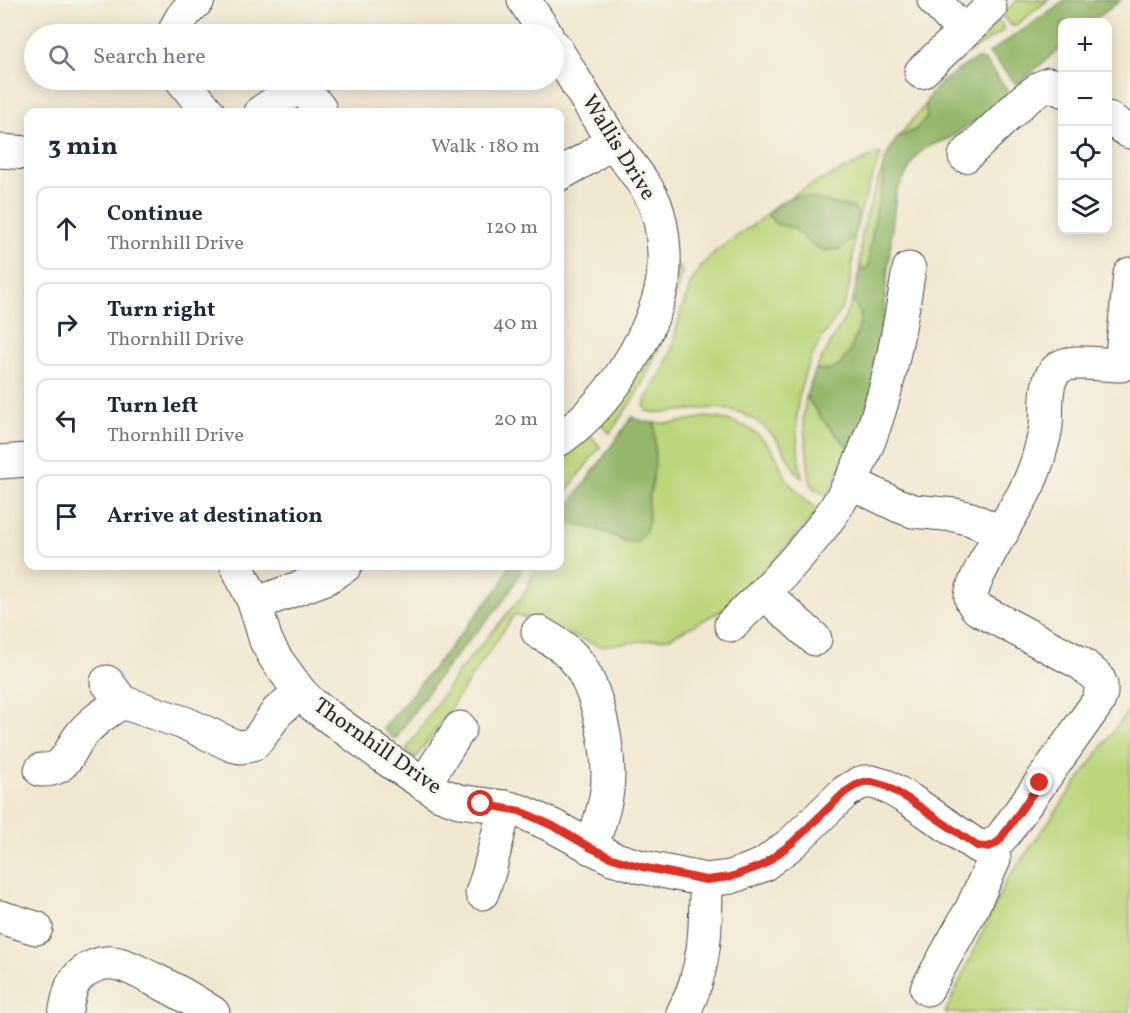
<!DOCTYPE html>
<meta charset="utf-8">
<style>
:root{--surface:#fff;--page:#f2f2f3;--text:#1f2937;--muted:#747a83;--line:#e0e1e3}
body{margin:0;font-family:Vollkorn,serif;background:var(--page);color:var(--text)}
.controls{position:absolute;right:18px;top:18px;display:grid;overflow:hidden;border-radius:12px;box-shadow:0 3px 15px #0003}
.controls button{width:54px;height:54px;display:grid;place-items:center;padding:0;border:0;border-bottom:2px solid var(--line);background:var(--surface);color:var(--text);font:30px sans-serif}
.stop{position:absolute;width:18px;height:18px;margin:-14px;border:4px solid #d93025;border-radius:50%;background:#fff}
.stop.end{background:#d93025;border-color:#fff;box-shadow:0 2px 6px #0008}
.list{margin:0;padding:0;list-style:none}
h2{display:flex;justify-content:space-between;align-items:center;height:78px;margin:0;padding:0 24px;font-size:26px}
h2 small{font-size:20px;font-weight:400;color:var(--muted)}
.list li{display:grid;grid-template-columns:39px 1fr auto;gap:18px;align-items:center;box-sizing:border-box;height:84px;margin:0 12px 12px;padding:0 12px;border:2px solid var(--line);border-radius:12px}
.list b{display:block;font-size:22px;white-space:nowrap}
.list p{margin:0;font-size:20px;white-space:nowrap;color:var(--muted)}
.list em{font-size:20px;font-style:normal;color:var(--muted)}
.icon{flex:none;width:33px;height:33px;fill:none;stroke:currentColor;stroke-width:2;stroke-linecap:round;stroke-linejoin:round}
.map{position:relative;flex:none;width:1130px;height:1013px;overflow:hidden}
.search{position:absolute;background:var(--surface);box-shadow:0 3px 15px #0003;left:24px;top:24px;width:540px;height:66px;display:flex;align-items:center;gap:15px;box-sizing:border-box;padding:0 21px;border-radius:33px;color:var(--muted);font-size:22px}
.panel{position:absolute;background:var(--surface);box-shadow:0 3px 15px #0003;left:24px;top:108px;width:540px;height:462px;border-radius:12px}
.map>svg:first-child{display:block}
.green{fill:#bcd67c;stroke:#748054;stroke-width:1.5}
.forest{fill:#95b76c;stroke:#60714c;stroke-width:1.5}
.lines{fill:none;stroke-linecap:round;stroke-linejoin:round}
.minor-casing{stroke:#494744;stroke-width:35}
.minor{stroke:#fff;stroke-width:33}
.route{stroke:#d93025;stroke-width:8}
.labels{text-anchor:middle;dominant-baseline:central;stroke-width:5;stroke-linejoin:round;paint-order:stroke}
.street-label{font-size:22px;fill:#2b2b2b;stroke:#f7f3e8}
</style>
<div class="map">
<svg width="1130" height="1013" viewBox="0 0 1130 1013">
<rect width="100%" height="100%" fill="#f7f3e8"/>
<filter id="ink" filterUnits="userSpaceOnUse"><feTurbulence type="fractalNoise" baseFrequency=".0167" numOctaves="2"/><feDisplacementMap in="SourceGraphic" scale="12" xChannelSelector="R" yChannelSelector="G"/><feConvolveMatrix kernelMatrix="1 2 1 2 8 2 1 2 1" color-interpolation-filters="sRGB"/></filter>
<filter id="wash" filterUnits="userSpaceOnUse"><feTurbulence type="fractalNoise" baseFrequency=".008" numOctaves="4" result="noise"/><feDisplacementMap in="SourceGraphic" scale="24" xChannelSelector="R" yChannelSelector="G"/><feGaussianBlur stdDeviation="1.35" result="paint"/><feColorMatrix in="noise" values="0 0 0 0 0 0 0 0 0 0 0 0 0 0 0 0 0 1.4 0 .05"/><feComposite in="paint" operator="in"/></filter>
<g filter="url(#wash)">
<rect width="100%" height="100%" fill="#f2e8d2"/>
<g class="green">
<polygon points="1018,0 1048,0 1015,26 1012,26 1001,15"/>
<polygon points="994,16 1002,25 1004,29 1002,32 968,52 932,80"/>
<path d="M926 104 927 117C918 128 911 134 898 137Z"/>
<path d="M879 153 881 154C872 179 862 203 856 228 852 249 854 271 848 292 845 308 829 326 821 340 793 386 793 426 802 478 793 471 790 460 784 451 778 440 769 430 759 423 735 404 707 408 679 411 668 412 657 414 646 411L644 405 646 399 663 369 671 352 681 312 691 283 701 266 716 251 761 219 775 206 803 189Z"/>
<polygon points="884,163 884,181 870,246 869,265 865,270 860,267 861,239 865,220"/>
<path d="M680 266 682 271C671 309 662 347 643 382 634 400 621 416 610 433L596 419Z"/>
<path d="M853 300C856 305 861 311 861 317 861 330 849 358 839 366 832 372 824 371 816 369L844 319Z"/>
<polygon points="806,396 821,418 850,449 827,496 813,488 810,480 803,418"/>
<path d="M706 417C737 419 759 429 776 456 780 464 783 473 788 481 796 492 808 502 818 511L742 597 715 614 669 638 599 646 515 614 416 758 406 750 459 671 525 593 536 566H560V519L565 511 570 523C589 527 607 531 624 542L649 519 648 504 653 481 655 423H675Z"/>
<polygon points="587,431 600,447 560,499 560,449"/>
<polygon points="1130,708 1130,1013 945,1013 1005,883"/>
</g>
<g class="forest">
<polygon points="1064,0 1121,0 1091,22 1062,22 1062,46 1017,85 989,53 1055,8"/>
<path d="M978 59 985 61 1011 95 988 114 971 123 952 137 927 147 917 155 896 192 884 306 886 335 883 364 850 449 821 418 806 396 816 369 827 371 839 366 849 353 858 331 861 316 853 300 860 267 865 270 869 265 870 246 877 207 884 181V163L889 150 898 137 914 131 927 118C926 113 925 107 926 103 930 87 964 65 978 59Z"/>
<path d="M799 196 807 197 854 208 858 213 859 217 855 236 841 249 824 251 809 243 793 228 776 224 767 214C777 205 786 198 799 196Z"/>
<path d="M632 417 644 422 655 423V463L648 504 649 519 646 532 636 543C621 542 621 538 609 533 596 529 583 526 570 523L565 511Z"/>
<path d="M509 566H522C512 599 482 624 460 651 436 679 415 709 395 740L383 729 501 585Z"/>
</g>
</g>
<g filter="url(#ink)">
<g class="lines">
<defs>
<g id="minor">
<polyline points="524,0 546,34"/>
<polyline points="964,32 990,8"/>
<path d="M174 34C178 20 186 10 198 0"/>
<path d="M554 46C574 78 593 111 614 143 627 162 646 183 655 204 664 228 667 265 661 290 647 345 606 406 560 439"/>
<polyline points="921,72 964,32 934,0"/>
<polyline points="182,80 208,112"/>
<polyline points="261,112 301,85 320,109"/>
<polyline points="1108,118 1130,132"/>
<polyline points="0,151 28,153"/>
<polyline points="965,156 1024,100 1042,87 1049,84 1062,90"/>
<polyline points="560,174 588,158 613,140"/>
<polyline points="0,462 28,460"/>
<polyline points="850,482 897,505 913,511 955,515 971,519 1002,533"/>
<path d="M237 566 255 604 266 641 276 659 300 692 313 705 391 762 440 794 459 801 505 807 520 811 553 826 612 858 642 867 706 880 731 877 763 865 792 843 845 792 858 784 864 782H872L886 786 910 800 977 846C991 848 996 844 1005 833L1098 702 1101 693V685L1098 678 1082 664 978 609C975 606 972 603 971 598 969 584 1013 512 1023 495 1031 480 1037 465 1041 448 1043 441 1045 433 1046 426 1048 407 1042 376 1062 366 1073 360 1107 365 1121 365L1130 274"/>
<polyline points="255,604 326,578 345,566"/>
<polyline points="731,625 764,593"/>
<path d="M538 632C548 638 560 644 568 652 597 677 612 754 607 790 605 810 597 829 591 848"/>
<path d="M815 639 764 593C789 567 815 539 835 509 881 437 896 352 909 269"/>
<polyline points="107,682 122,702 187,724 232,745 240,747 252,745 260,737 277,712 300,692"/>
<path d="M41 770C47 770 54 769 59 766 69 759 73 744 81 735 92 721 107 712 122 702"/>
<polyline points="424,784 460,728"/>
<polyline points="482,893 489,872 505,807"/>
<polyline points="0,917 36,928"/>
<polyline points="927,989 972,908 994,860 993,846"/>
<path d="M65 1013C67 1004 69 994 72 986 80 970 101 959 119 964 131 967 142 974 153 979 174 989 193 1000 213 1013"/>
<path d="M683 1013C706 971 706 926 706 880"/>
</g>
</defs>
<use href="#minor" class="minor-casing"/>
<use href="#minor" class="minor"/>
</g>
</g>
<g class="lines" filter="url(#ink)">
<path class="route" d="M481 804 520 811 553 826 591 848 612 858 642 867 706 880 731 877 763 865 792 843 845 792 858 784 864 782H872L886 786 910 800 977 846C987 848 992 847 999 841L1040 783"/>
</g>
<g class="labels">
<g class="street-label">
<text transform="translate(618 148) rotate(58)">Wallis Drive</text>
<text transform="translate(377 747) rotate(35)">Thornhill Drive</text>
</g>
</g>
</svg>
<div class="controls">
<button>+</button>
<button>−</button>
<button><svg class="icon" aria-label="locate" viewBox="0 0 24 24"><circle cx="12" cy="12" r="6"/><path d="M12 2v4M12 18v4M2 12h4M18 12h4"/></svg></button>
<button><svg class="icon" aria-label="layers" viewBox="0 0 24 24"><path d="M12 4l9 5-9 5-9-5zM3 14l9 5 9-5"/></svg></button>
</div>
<div class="stop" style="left:481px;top:804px"></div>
<div class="stop end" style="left:1040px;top:783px"></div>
<div class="search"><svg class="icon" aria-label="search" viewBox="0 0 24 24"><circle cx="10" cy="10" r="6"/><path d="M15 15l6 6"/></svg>Search here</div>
<section class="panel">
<h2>3 min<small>Walk · 180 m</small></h2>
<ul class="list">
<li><svg class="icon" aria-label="ahead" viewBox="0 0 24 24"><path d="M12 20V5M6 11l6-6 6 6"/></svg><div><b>Continue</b><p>Thornhill Drive</p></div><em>120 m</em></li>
<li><svg class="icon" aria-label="right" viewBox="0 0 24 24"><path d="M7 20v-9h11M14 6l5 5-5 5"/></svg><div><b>Turn right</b><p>Thornhill Drive</p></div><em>40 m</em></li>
<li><svg class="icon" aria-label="left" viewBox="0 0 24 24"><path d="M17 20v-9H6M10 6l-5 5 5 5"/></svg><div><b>Turn left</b><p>Thornhill Drive</p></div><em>20 m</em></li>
<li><svg class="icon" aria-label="arrive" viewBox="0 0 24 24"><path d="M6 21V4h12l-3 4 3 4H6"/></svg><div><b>Arrive at destination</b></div></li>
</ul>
</section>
</div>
